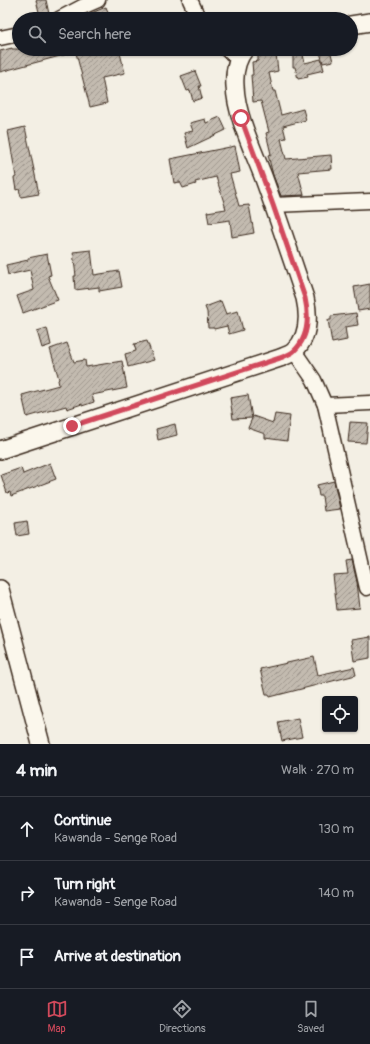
<!DOCTYPE html>
<meta charset="utf-8">
<style>
:root{--surface:#171b24;--page:#20242c;--text:#f1f3f6;--muted:#9ea1a6;--line:#363941;--accent:#d1495b}
body{margin:0;font-family:Pangolin,sans-serif;background:var(--page);color:var(--text)}
.controls{position:absolute;right:12px;bottom:12px;display:grid;overflow:hidden;border-radius:4px;box-shadow:0 1px 3px #0004}
.controls button{width:36px;height:36px;display:grid;place-items:center;padding:0;border:0;border-bottom:1px solid var(--line);background:var(--surface);color:var(--text);font:20px sans-serif}
.stop{position:absolute;width:12px;height:12px;margin:-9px;border:3px solid #d1495b;border-radius:50%;background:#fff}
.stop.end{background:#d1495b;border-color:#fff;box-shadow:0 1px 4px #0008}
.list{margin:0;padding:0;list-style:none}
h2{display:flex;justify-content:space-between;align-items:center;height:52px;margin:0;padding:0 16px;font-size:17px}
h2 small{font-size:13px;font-weight:400;color:var(--muted)}
.list li{display:grid;grid-template-columns:26px 1fr auto;gap:12px;align-items:center;box-sizing:border-box;height:64px;padding:0 16px;border-top:1px solid var(--line)}
.list b{display:block;font-size:15px;white-space:nowrap}
.list p{margin:0;font-size:13px;white-space:nowrap;color:var(--muted)}
.list em{font-size:13px;font-style:normal;color:var(--muted)}
.icon{flex:none;width:22px;height:22px;fill:none;stroke:currentColor;stroke-width:2;stroke-linecap:round;stroke-linejoin:round}
.map{position:relative;flex:none;width:370px;height:744px;overflow:hidden}
.search{position:absolute;background:var(--surface);box-shadow:0 1px 3px #0004;left:12px;right:12px;top:12px;height:44px;display:flex;align-items:center;gap:10px;box-sizing:border-box;padding:0 14px;border-radius:22px;color:var(--muted);font-size:15px}
.sheet{height:244px;background:var(--surface)}
nav{display:flex;justify-content:space-around;align-items:center;box-sizing:border-box;height:56px;border-top:1px solid var(--line);background:var(--surface);font-size:11px;color:var(--muted)}
nav a{display:grid;justify-items:center;gap:2px}
nav .on{color:var(--accent)}
.map>svg:first-child{display:block}
.building{fill:url(#building-hatch);stroke:#3b2a1e}
.lines{fill:none;stroke-linecap:round;stroke-linejoin:round}
.minor-casing{stroke:#3b2a1e;stroke-width:17}
.tertiary-casing{stroke:#3b2a1e;stroke-width:20}
.minor{stroke:#fbf7ec;stroke-width:14}
.tertiary{stroke:#fbf7ec;stroke-width:17}
.route{stroke:#d1495b;stroke-width:5}
</style>
<div class="map">
<svg width="370" height="744" viewBox="0 0 370 744">
<defs>
<pattern id="building-hatch" width="6" height="6" patternUnits="userSpaceOnUse"><rect width="6" height="6" fill="#c3bbb0"/><path d="M-1 1l2-2M0 6l6-6M5 7l2-2" fill="none" stroke="#a0988f"/></pattern>
</defs>
<rect width="100%" height="100%" fill="#f3efe4"/>
<filter id="ink" filterUnits="userSpaceOnUse"><feTurbulence type="fractalNoise" baseFrequency=".025" numOctaves="2"/><feDisplacementMap in="SourceGraphic" scale="8" xChannelSelector="R" yChannelSelector="G"/><feConvolveMatrix kernelMatrix="1 2 1 2 8 2 1 2 1" color-interpolation-filters="sRGB"/></filter>
<g filter="url(#ink)">
<g class="building">
<polygon points="36,0 46,0 49,14 40,16"/>
<polygon points="106,7 110,17 105,19 77,19"/>
<polygon points="12,48 12,49 74,49 75,52 0,72 0,51"/>
<polygon points="75,49 119,49 125,73 102,78 107,103 90,107"/>
<polygon points="330,50 333,61 323,63 320,52"/>
<polygon points="302,51 305,63 321,59 324,70 307,74 308,77 298,79 295,67 293,67 293,54"/>
<polygon points="276,54 278,71 269,73 273,91 275,91 281,115 303,109 306,120 283,126 286,138 281,139 286,159 331,155 332,169 298,172 304,195 281,196 273,175 268,155 271,154 266,133 269,132 261,101 253,102 251,75 253,75 252,62 258,61 258,56"/>
<polygon points="195,71 201,86 199,86 202,98 193,101 190,90 187,91 181,76"/>
<polygon points="220,117 226,130 188,148 184,133 193,131 190,123 205,119 206,123"/>
<polygon points="25,127 39,194 21,197 19,189 16,190 14,178 16,177 8,131"/>
<polygon points="235,146 240,172 230,174 239,206 249,205 254,233 232,237 230,220 209,223 207,212 226,209 216,177 195,182 196,184 183,188 180,182 174,183 170,159"/>
<polygon points="91,250 94,275 119,271 122,287 99,291 99,287 75,290 74,276 76,276 73,252"/>
<polygon points="47,254 51,275 48,276 58,300 23,313 17,296 34,290 30,270 8,275 6,265 28,260 28,258"/>
<polygon points="370,284 370,309 358,311 354,287"/>
<polygon points="221,301 226,314 238,311 243,330 229,334 227,326 214,329 214,328 208,328 207,312 205,307"/>
<polygon points="356,313 358,325 345,327 347,340 332,343 328,320 331,320 331,316"/>
<polygon points="47,328 51,345 42,348 37,331"/>
<polygon points="147,341 154,360 128,367 125,354 136,351 134,344"/>
<polygon points="67,343 74,362 85,360 86,367 122,361 127,388 92,395 94,402 82,406 82,404 67,409 66,406 27,417 22,395 59,385 58,380 59,379 50,349"/>
<polygon points="248,395 252,418 233,419 230,398"/>
<polygon points="275,414 290,416 287,441 265,438 265,434 248,428 253,416 273,423"/>
<polygon points="350,422 368,423 366,443 348,442"/>
<polygon points="175,424 177,435 158,440 156,429"/>
<polygon points="50,463 56,479 11,496 10,492 7,493 1,475 21,468 23,474"/>
<polygon points="334,481 340,509 324,511 322,496 319,496 317,485"/>
<polygon points="27,521 29,534 17,536 15,523"/>
<polygon points="352,560 357,582 360,608 337,610 333,575 348,574 346,561"/>
<polygon points="370,637 370,658 354,661 351,640"/>
<polygon points="314,657 318,675 354,667 356,675 270,697 269,694 266,694 260,669"/>
<polygon points="298,718 302,737 282,741 278,722"/>
</g>
<g class="lines">
<defs>
<g id="minor">
<polyline points="190,0 199,19"/>
<polyline points="59,19 82,7 98,0"/>
<polyline points="0,38 19,34"/>
<polyline points="226,49 238,58"/>
<polyline points="273,205 370,201"/>
<polyline points="294,351 314,380 325,405 367,588"/>
<polyline points="325,405 370,403"/>
</g>
<g id="tertiary">
<polyline points="351,25 370,22"/>
<path d="M0 450 280 358C285 356 291 354 294 351 309 337 309 316 305 298 291 257 278 217 263 176 253 150 236 115 235 86 234 72 236 60 245 49"/>
<polyline points="0,589 41,744"/>
</g>
</defs>
<use href="#minor" class="minor-casing"/>
<use href="#tertiary" class="tertiary-casing"/>
<use href="#minor" class="minor"/>
<use href="#tertiary" class="tertiary"/>
</g>
</g>
<g class="lines" filter="url(#ink)">
<path class="route" d="M72 426 280 358C285 356 291 354 294 351 309 337 309 316 305 298L273 205 241 118"/>
</g>
</svg>
<div class="controls">
<button><svg class="icon" aria-label="locate" viewBox="0 0 24 24"><circle cx="12" cy="12" r="6"/><path d="M12 2v4M12 18v4M2 12h4M18 12h4"/></svg></button>
</div>
<div class="stop" style="left:241px;top:118px"></div>
<div class="stop end" style="left:72px;top:426px"></div>
<div class="search"><svg class="icon" aria-label="search" viewBox="0 0 24 24"><circle cx="10" cy="10" r="6"/><path d="M15 15l6 6"/></svg>Search here</div>
</div>
<section class="sheet">
<h2>4 min<small>Walk · 270 m</small></h2>
<ul class="list">
<li><svg class="icon" aria-label="ahead" viewBox="0 0 24 24"><path d="M12 20V5M6 11l6-6 6 6"/></svg><div><b>Continue</b><p>Kawanda - Senge Road</p></div><em>130 m</em></li>
<li><svg class="icon" aria-label="right" viewBox="0 0 24 24"><path d="M7 20v-9h11M14 6l5 5-5 5"/></svg><div><b>Turn right</b><p>Kawanda - Senge Road</p></div><em>140 m</em></li>
<li><svg class="icon" aria-label="arrive" viewBox="0 0 24 24"><path d="M6 21V4h12l-3 4 3 4H6"/></svg><div><b>Arrive at destination</b></div></li>
</ul>
</section>
<nav>
<a class="on"><svg class="icon" aria-label="map" viewBox="0 0 24 24"><path d="M3 6l6-2 6 2 6-2v14l-6 2-6-2-6 2zM9 4v14M15 6v14"/></svg>Map</a>
<a><svg class="icon" aria-label="directions" viewBox="0 0 24 24"><path d="M12 3l9 9-9 9-9-9zM9 14v-3h6M13 9l2 2-2 2"/></svg>Directions</a>
<a><svg class="icon" aria-label="saved" viewBox="0 0 24 24"><path d="M7 4h10v16l-5-4-5 4z"/></svg>Saved</a>
</nav>
